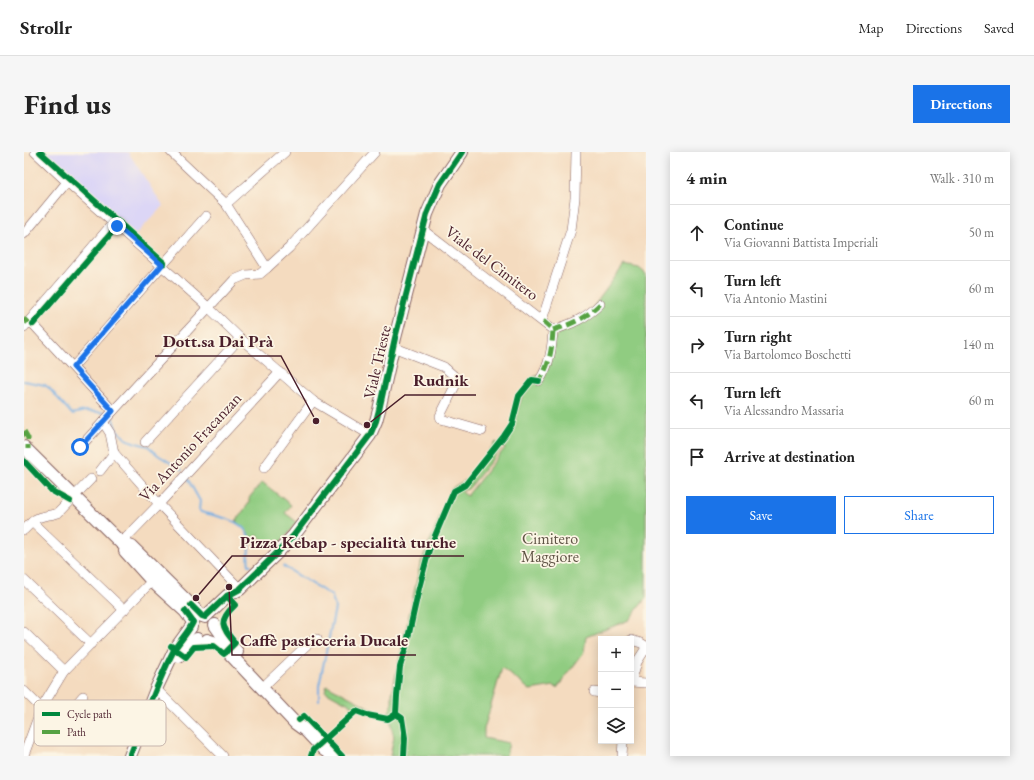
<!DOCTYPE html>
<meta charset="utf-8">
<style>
:root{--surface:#fff;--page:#f6f6f6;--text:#222;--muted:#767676;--line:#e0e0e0;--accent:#1a73e8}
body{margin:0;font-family:"EB Garamond",serif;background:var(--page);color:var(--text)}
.controls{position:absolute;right:12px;bottom:12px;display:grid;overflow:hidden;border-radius:0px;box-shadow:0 2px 10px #0003}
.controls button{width:36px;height:36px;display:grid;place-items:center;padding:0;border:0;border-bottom:1px solid var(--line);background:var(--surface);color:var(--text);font:20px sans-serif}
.stop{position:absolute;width:12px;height:12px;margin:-9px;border:3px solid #1a73e8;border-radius:50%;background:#fff}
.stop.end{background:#1a73e8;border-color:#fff;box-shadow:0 1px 4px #0008}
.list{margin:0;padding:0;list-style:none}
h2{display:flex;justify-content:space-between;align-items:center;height:52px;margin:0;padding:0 16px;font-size:17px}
h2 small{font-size:13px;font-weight:400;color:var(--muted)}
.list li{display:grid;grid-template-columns:26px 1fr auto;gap:12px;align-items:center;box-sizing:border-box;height:56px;padding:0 16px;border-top:1px solid var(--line)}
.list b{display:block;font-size:15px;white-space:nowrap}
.list p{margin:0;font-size:13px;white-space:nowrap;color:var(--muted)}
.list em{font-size:13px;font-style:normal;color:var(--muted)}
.actions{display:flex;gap:8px;padding:12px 16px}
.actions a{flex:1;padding:9px 0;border:1px solid var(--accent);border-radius:0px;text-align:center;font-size:14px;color:var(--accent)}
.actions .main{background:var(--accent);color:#fff}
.icon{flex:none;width:22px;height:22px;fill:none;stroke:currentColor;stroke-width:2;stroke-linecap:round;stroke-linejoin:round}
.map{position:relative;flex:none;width:622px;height:604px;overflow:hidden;border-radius:0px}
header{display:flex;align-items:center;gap:24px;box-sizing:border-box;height:56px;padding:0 20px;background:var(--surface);border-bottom:1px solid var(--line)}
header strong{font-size:19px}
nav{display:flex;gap:22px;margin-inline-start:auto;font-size:14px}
.intro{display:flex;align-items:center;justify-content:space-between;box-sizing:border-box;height:96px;padding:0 24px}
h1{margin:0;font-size:28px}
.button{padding:10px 18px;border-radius:0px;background:var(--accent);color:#fff;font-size:14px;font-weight:700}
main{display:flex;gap:24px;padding:0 24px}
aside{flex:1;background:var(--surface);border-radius:0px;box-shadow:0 2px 10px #0003}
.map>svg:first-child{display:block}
.built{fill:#dcd6f6}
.green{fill:#90cc81;stroke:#6d7656;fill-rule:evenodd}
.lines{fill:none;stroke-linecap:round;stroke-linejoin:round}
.stream{stroke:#72ade3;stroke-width:2}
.minor-casing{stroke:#86615f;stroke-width:10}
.major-casing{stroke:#86615f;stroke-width:14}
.minor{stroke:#fff;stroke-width:9}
.major{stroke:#fff;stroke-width:12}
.quiet{stroke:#56a243;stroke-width:5;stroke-dasharray:10 5;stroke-linecap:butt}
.cycleway-casing{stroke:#fcf5e5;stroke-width:8}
.cycleway{stroke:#00873e;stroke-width:6}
.route{stroke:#1a73e8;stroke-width:5}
.labels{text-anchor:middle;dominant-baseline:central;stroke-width:3.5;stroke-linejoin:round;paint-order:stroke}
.street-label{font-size:16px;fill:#4a1f2b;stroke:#fcf5e5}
.park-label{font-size:16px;fill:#5f5345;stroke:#fcf5e5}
.key{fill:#fcf5e5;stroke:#c7b5ad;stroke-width:1}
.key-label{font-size:11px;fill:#4a1f2b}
.leader{fill:none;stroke:#4a1f2b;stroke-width:1.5}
.callout-dot{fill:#4a1f2b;stroke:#fcf5e5;stroke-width:1.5}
.callout-label{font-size:17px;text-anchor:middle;font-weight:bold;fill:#4a1f2b;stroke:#fcf5e5;stroke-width:3.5;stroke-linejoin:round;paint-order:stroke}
</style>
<header>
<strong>Strollr</strong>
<nav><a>Map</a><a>Directions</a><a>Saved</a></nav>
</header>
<div class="intro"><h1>Find us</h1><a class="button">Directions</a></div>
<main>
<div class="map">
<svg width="622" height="604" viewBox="0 0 622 604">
<rect width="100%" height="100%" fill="#fcf5e5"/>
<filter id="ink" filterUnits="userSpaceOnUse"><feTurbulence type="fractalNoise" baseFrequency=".025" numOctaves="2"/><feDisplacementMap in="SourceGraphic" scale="8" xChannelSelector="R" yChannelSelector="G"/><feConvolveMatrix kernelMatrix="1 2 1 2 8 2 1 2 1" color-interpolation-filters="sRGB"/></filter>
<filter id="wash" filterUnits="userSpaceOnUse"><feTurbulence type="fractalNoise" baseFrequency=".012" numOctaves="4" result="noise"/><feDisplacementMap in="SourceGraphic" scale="16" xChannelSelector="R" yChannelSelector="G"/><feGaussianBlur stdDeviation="0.9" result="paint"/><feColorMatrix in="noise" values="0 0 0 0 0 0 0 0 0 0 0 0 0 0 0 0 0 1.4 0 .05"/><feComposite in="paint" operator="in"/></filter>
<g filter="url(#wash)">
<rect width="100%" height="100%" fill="#f4dbbf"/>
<polygon class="built" points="19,0 104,0 139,54 111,83 85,58"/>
<g class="green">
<path d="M600 113 615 116 622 122V446L605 468 562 485 560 500 533 536 530 534 506 538 478 516 460 577V586L485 591 482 604H366L370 585 367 574V570C365 567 355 566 350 564 333 557 317 548 301 539L303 533 357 562H362L365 560 368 553V541L396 413 427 338C431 332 438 332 443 327L472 290 475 292 489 273 499 241 509 225 516 223 529 188 543 171 564 162ZM479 294 481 296 443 344 437 339 444 337 447 334Z"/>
<polygon points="238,330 267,353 261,361 273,370 256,391 247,394 233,383 227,388 223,380 212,369 225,351 225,346"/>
</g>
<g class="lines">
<g class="stream">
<polyline points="0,229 21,233 25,236 48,262 61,259 85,261"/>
<polyline points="88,264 92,277 102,287 112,291 124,294 134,303 158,318"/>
<path d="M163 326 176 349 175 358 177 360C193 365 222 367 225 387 226 396 223 404 225 413H227"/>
<polyline points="259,414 308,444 311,456 295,534 295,549"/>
</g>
</g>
</g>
<g filter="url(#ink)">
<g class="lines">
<defs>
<g id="minor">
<polyline points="11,0 43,30 184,155 216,186 289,249 346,283"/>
<polyline points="147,0 202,52 243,116"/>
<polyline points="202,52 261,0"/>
<path d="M399 78 529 178C528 196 526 213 515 229"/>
<polyline points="0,82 43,30"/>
<polyline points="518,168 547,78 551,46 552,0"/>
<polyline points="4,171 9,172 89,259"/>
<polyline points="0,175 89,71"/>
<path d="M529 178C548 172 562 166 576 152"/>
<polyline points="369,195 420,215 429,223 433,230 416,264 417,267 458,279"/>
<polyline points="49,215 182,64"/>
<polyline points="79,270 86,281 90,301"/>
<polyline points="121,290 216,186"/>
<polyline points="56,295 210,128 222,123 236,122 243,116 265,96 351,0"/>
<polyline points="240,316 289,249"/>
<polyline points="76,319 90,301 135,352 216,437"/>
<path d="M8 370C14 363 26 364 34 361L67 327"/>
<polyline points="0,378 8,370 100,458"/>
<polyline points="97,391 135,352 256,220"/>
<polyline points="0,428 67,492"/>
<polyline points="0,480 40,519"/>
<polyline points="607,488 617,491 622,494"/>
<polyline points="607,530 613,510 622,496"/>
<polyline points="607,530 622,531"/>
<polyline points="243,531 288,488 293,487"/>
<polyline points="132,537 199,604"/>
<polyline points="0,539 49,588"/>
<polyline points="570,540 577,541"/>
<polyline points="34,573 59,544"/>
<polyline points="0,603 17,557 40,519 128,429"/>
<polyline points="598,604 599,589"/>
</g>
<g id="major">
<polyline points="0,295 97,391 108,395 178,464"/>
<polyline points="101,399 128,429 161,459 169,470"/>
<polyline points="181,465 203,444 216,437 253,401 270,383 346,283 352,269 355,258 371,186 403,62 416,32 438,0"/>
<polyline points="191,473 198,483 213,500"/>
<polyline points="183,488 195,492 203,499 271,571 282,579 299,597 309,604"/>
<polyline points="155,504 164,494 173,487"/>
<polyline points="106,604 132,537 151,497 167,475"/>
</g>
</defs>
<use href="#minor" class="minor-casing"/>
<use href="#major" class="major-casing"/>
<use href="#minor" class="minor"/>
<use href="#major" class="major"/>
<g class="quiet">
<polyline points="0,170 1,168 4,171"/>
<path d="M529 178C548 172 562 166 576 152"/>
<path d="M512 229H515C526 213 528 196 529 178L518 168"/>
<polyline points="0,279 4,286 4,297"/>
</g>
<defs>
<g id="cycleway">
<polyline points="16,0 140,111"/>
<polyline points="9,172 96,71"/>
<polyline points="0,309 28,339 46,349"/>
<polyline points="167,453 178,464 181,465 203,444 216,437 253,401 270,383 346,283 352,269 355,258 371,186 403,62 416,32 438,0"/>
<path d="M147 494 162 505 170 495 190 494 200 502 211 491C197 474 194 469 211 453L203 444"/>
<polyline points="275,568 280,564 318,604"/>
<path d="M106 604C120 569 132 532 150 498 156 488 164 481 169 470L161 459"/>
<polyline points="287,604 289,598 332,559 343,563 364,567 372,562"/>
<polyline points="380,604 381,586 378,566 372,562 373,544 376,515 382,495 395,436 405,398 430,339 441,333 480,284 488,272 495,244 508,228 515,229"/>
</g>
</defs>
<use href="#cycleway" class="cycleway-casing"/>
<use href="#cycleway" class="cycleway"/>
</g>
</g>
<g class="lines" filter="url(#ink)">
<polyline class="route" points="56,295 89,259 49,215 138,113 93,74"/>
</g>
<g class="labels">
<g class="street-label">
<text transform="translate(468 111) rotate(37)">Viale del Cimitero</text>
<text transform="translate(353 210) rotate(-77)">Viale Trieste</text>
<text transform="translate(166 295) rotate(-47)">Via Antonio Fracanzan</text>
</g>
<g class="park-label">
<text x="526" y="386">Cimitero<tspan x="526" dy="18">Maggiore</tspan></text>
</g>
</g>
<rect x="10" y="548" width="132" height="46" rx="6" class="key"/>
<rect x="18" y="560" width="18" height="4" fill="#00873e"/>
<rect x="18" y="578" width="18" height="4" fill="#56a243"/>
<g class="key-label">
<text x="43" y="566">Cycle path</text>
<text x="43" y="584">Path</text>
</g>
<path class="leader" d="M292 269L257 204H131M343 273L381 243H452M172 446L208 404H440M205 435L208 503H392"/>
<g class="callout-dot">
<circle cx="292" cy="269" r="4"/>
<circle cx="343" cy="273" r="4"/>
<circle cx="172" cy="446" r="4"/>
<circle cx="205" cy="435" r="4"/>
</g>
<g class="callout-label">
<text x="194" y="195">Dott.sa Dai Prà</text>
<text x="417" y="234">Rudnik</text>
<text x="324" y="396">Pizza Kebap - specialità turche</text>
<text x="300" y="494">Caffè pasticceria Ducale</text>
</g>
</svg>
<div class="controls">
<button>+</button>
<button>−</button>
<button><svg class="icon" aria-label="layers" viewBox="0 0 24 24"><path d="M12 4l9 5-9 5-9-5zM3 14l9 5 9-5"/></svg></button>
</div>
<div class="stop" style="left:56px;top:295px"></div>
<div class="stop end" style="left:93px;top:74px"></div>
</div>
<aside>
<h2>4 min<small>Walk · 310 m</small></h2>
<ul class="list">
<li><svg class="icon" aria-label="ahead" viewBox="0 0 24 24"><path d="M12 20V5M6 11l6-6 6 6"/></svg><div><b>Continue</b><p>Via Giovanni Battista Imperiali</p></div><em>50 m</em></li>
<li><svg class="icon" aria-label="left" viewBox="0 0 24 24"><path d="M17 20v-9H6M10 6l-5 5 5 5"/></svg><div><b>Turn left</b><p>Via Antonio Mastini</p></div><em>60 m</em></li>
<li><svg class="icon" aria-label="right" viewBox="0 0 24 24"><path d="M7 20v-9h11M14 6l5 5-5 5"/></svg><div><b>Turn right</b><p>Via Bartolomeo Boschetti</p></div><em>140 m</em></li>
<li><svg class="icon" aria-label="left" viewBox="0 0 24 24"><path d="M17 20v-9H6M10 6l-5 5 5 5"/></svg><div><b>Turn left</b><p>Via Alessandro Massaria</p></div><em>60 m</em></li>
<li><svg class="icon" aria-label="arrive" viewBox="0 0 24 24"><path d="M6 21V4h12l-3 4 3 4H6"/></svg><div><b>Arrive at destination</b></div></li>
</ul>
<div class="actions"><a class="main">Save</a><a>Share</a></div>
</aside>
</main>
